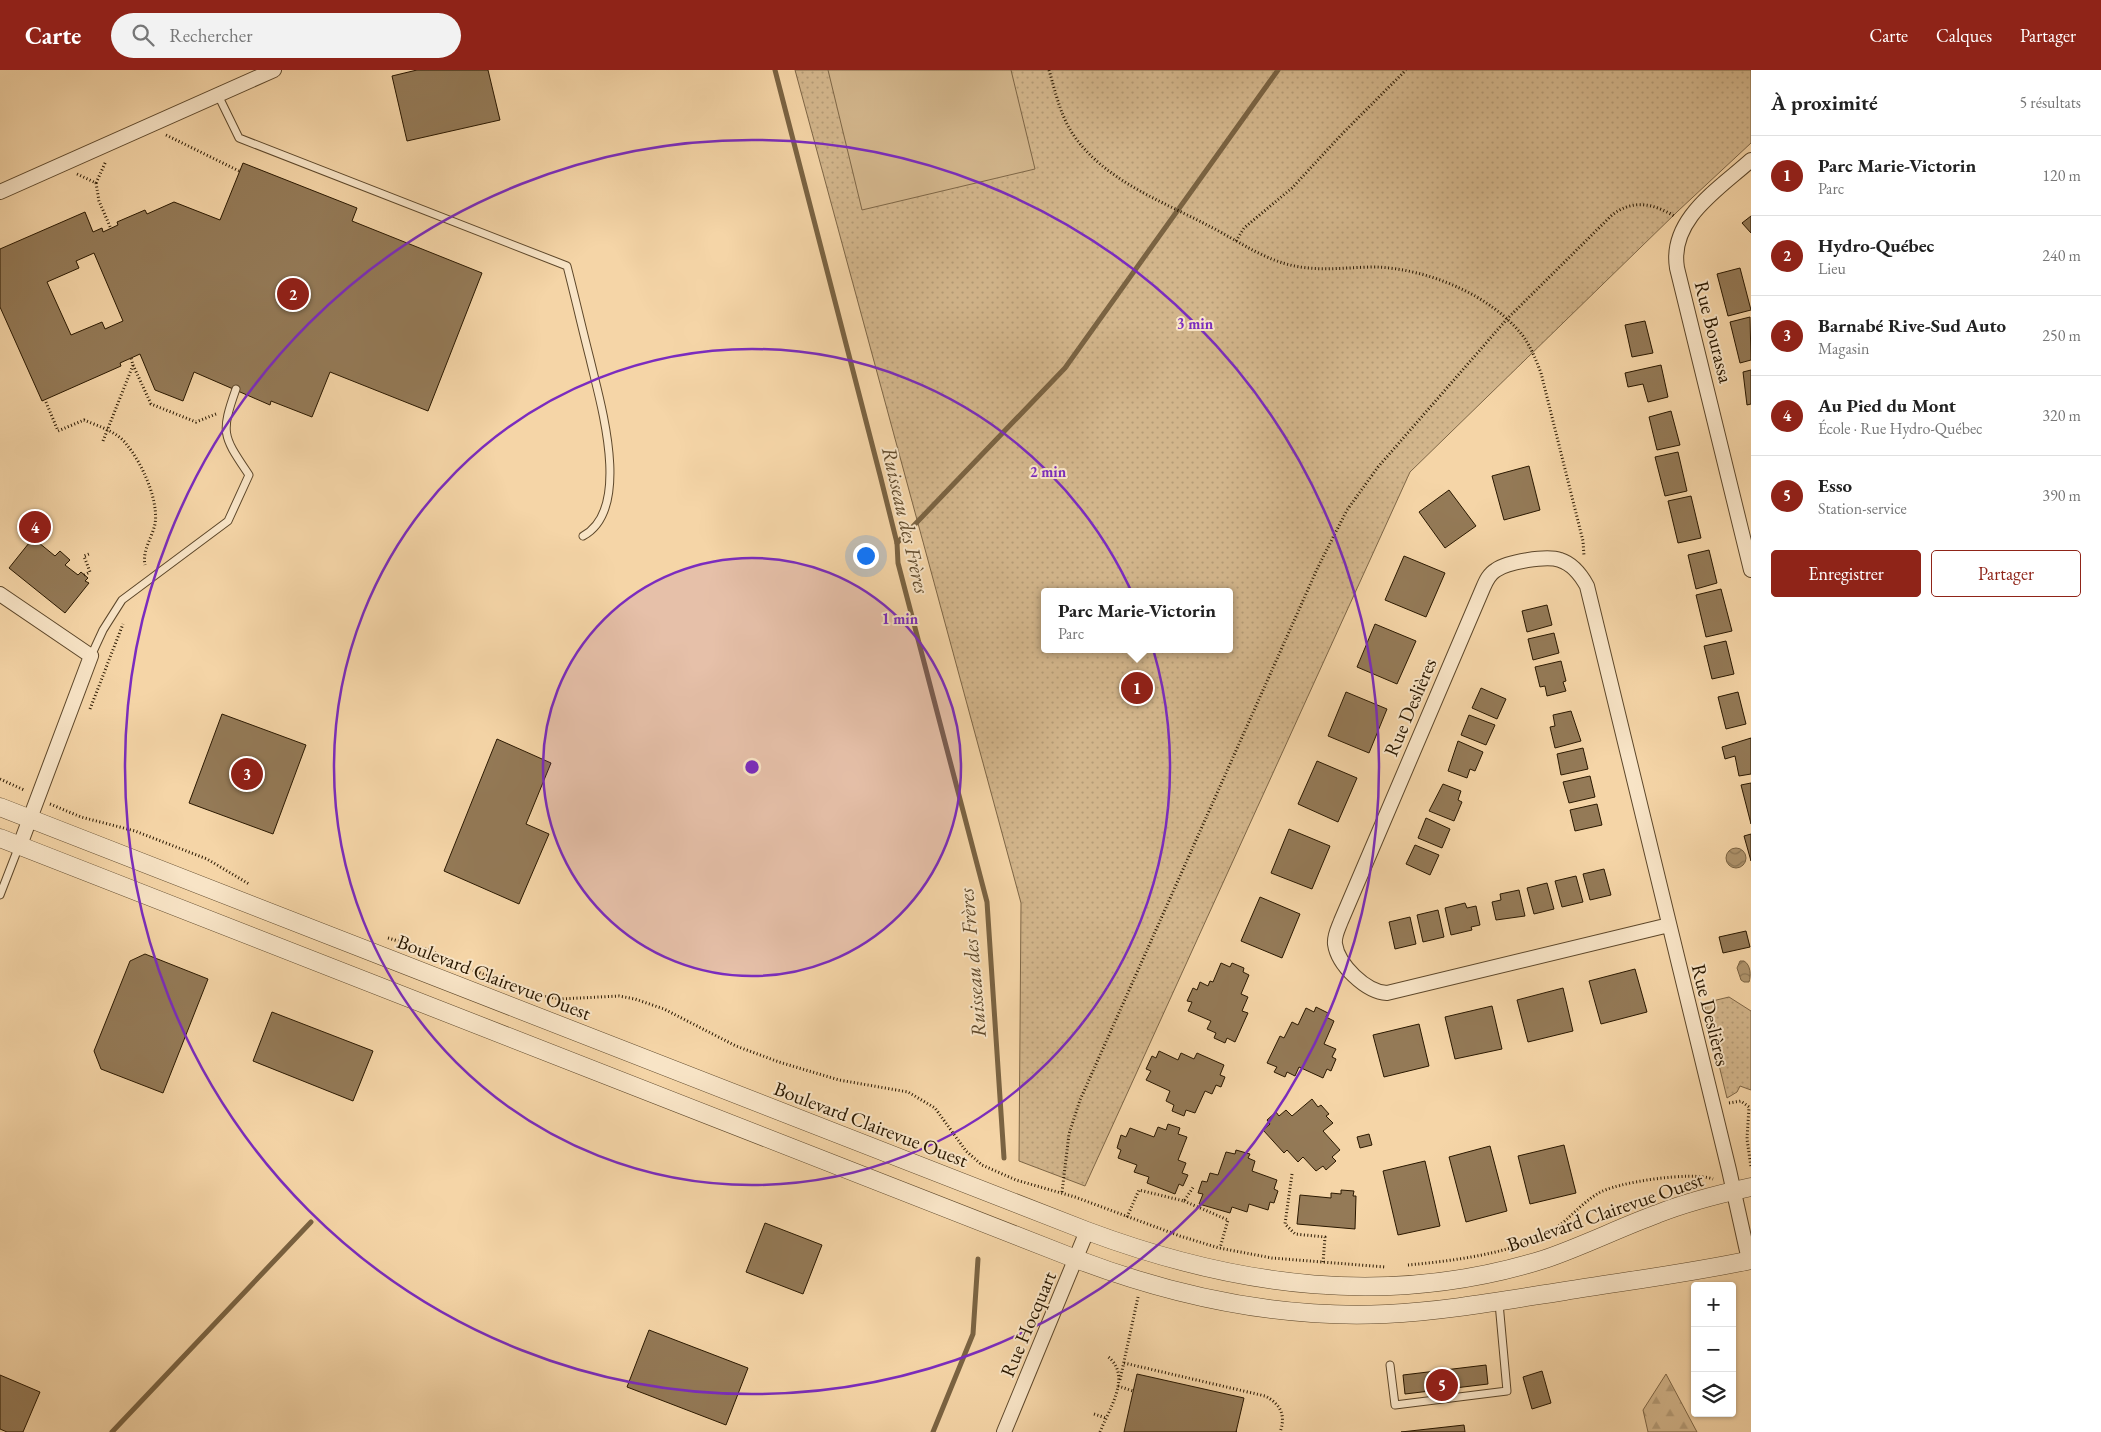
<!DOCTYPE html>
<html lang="fr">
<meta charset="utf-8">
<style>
:root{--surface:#fff;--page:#f2f2f2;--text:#222;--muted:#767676;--line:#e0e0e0;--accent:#8f2418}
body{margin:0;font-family:"EB Garamond",serif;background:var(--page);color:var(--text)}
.controls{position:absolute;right:15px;bottom:15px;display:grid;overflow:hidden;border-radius:5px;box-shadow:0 1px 4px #0004}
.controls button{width:45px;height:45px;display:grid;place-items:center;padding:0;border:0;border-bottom:1px solid var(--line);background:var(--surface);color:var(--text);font:25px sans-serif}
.you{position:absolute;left:865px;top:485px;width:18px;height:18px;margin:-12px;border:4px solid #fff;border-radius:50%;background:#1a73e8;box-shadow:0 0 0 8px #1a73e833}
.badge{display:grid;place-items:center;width:32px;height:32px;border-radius:50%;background:var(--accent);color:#fff;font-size:16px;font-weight:700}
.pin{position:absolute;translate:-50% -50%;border:2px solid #fff;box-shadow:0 1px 5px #0006}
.popup{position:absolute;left:1041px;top:518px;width:192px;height:65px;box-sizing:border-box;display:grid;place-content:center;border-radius:5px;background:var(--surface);filter:drop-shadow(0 1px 4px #0005);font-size:16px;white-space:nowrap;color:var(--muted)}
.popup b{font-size:19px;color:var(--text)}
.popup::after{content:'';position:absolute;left:50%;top:100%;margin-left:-10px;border:10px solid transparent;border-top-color:var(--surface)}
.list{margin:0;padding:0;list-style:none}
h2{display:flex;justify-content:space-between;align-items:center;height:65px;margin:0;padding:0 20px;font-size:21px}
h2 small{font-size:16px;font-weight:400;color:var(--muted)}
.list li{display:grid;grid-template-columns:32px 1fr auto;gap:15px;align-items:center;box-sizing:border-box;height:80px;padding:0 20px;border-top:1px solid var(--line)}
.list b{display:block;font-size:19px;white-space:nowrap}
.list p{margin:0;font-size:16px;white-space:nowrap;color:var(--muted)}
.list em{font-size:16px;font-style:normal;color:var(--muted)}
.actions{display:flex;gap:10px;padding:15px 20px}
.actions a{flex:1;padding:11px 0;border:1px solid var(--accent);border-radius:5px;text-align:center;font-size:18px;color:var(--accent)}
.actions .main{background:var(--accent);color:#fff}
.icon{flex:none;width:28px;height:28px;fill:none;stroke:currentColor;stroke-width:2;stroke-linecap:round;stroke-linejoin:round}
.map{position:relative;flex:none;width:1751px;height:1362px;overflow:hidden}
header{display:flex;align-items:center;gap:30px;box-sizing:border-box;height:70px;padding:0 25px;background:var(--accent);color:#fff}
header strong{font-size:24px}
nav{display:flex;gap:28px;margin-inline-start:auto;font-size:18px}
.search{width:350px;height:45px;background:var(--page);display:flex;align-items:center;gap:12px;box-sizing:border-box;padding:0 18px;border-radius:28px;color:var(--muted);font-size:19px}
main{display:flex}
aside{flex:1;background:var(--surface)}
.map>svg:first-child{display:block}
.grass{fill:url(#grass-dots);stroke:#7e6646;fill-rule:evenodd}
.forest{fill:url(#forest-firs);stroke:#7e6646}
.pitch{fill:#d2b58b;stroke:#7e6646}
.water{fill:url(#water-waves);stroke:#7a6342}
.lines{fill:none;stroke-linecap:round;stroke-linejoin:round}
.stream{stroke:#7a6342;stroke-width:5}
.building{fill:#947a57;stroke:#2a1800;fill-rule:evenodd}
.service-casing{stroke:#5d472a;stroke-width:9}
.minor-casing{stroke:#5d472a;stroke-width:16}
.tertiary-casing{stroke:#5d472a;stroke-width:19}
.path{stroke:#2a1800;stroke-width:3;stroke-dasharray:1 2.5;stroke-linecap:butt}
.service{stroke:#f8e4c6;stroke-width:7}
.minor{stroke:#f8e4c6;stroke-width:14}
.tertiary{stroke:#f8e4c6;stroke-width:18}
.ring{fill:none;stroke:#7b2cbf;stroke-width:2.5}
.labels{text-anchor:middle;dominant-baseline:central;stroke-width:4;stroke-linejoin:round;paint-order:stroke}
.street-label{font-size:20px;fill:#2a1800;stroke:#f8e4c6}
.water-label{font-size:21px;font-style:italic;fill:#604a2c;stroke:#f8e4c6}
.centre{fill:#7b2cbf;stroke:#f8e4c6;stroke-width:2.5}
.ring-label{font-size:15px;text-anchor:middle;font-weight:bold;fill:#7b2cbf;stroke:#f8e4c6;stroke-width:4;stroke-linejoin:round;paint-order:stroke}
</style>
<header>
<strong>Carte</strong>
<div class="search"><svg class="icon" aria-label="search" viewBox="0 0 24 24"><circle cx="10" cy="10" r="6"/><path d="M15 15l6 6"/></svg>Rechercher</div>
<nav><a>Carte</a><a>Calques</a><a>Partager</a></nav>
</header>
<main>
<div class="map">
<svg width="1751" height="1362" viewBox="0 0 1751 1362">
<defs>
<pattern id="grass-dots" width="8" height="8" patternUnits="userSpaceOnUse" patternTransform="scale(1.25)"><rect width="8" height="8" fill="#d2b58b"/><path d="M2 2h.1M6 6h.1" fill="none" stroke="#b49b76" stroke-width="1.8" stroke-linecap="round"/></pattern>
<pattern id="forest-firs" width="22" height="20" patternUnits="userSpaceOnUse" patternTransform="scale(1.25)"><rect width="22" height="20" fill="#d2b58b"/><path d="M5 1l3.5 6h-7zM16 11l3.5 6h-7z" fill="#b49b76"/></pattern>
<pattern id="water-waves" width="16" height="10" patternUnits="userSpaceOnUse" patternTransform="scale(1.25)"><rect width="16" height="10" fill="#b0956e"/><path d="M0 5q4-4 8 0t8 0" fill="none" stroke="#8f7958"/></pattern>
</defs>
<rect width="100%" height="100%" fill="#f5d5a7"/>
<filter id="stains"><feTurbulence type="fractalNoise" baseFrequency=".004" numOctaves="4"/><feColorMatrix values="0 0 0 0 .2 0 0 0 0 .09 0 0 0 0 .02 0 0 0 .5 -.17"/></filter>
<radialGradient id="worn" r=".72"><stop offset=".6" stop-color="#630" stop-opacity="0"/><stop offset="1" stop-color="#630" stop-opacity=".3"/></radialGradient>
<g class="grass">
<path d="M795 0H1751V73L1678 141 1410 402 1085 1116 1019 1091 1021 833ZM1044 522H1230V579H1044Z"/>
<polygon points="1729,927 1751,941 1751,1020 1740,1016 1737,1022 1727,1028 1704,933"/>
</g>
<polygon class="forest" points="1666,1304 1697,1362 1648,1362 1643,1340"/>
<polygon class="pitch" points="828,0 1011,0 1035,99 862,140"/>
<g class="water">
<circle cx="1736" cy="788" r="10"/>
<path d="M1740 891H1744C1751 895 1751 906 1749 912H1744L1741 910 1737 898Z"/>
</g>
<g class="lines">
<g class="stream">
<polyline points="775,0 880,405 897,473 898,493 987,832 1004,1088"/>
<polyline points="897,473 1065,298 1278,0"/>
<polyline points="112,1362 311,1152"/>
<polyline points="933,1362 973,1264 978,1189"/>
</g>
</g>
<g class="building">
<polygon points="417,0 488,0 500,50 407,71 392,6"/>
<path d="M243 93 357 138 352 151 482 203 428 341 330 302 312 347 271 331 270 335 194 302 183 331 155 320 140 284 120 293 121 296 42 331 0 237V179L85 142 93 162 102 158 103 162 118 155 117 152 145 140 147 144 174 132 220 150ZM94 183 123 251 105 259 102 252 71 265 47 212 79 198 76 191Z"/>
<polygon points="1751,146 1751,163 1742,153"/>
<polygon points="1740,198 1751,240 1728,246 1717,204"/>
<polygon points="1750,247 1751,290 1740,293 1730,252"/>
<polygon points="1645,251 1653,283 1632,287 1625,255"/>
<polygon points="1661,295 1668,327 1648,332 1643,314 1628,317 1625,303"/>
<polygon points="1751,300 1751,334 1747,335 1743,302"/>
<polygon points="1671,341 1680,375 1657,380 1649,347"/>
<polygon points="1678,382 1687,421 1665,426 1655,387"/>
<polygon points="1529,396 1540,440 1504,450 1492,406"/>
<polygon points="1449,420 1476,456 1445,478 1419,442"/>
<polygon points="1691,426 1701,468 1678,473 1668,431"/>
<polygon points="33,468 55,486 60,481 70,490 65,495 78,505 81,502 88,508 85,511 89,513 65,543 9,498"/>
<polygon points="1709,480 1717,513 1696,519 1688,485"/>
<polygon points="1404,486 1445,503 1426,547 1385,530"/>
<polygon points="1721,519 1732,561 1706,567 1696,525"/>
<polygon points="1547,535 1552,555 1527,562 1522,541"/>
<polygon points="1375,554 1416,571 1397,614 1357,597"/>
<polygon points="1554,563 1559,583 1533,590 1528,569"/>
<polygon points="1726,571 1734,604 1712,609 1704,576"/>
<polygon points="1561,591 1566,611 1563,612 1566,621 1547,626 1545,616 1540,617 1535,597"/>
<polygon points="1481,618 1506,629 1497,649 1472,638"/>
<polygon points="1346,622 1387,639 1369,683 1328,666"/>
<polygon points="1738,622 1746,654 1726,659 1718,627"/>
<polygon points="1571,641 1581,671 1555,678 1550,657 1555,656 1553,645"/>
<polygon points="222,644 306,675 273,764 189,733"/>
<polygon points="1469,645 1495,655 1486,675 1461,665"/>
<polygon points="1751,668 1751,704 1739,706 1735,686 1725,689 1722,677"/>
<polygon points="497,669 551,693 526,754 549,764 519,834 444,801"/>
<polygon points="1458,671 1483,682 1475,701 1470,699 1467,708 1448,701"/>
<polygon points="1583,678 1588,699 1561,705 1557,684"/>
<polygon points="1317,691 1357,708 1338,752 1298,734"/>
<polygon points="1590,706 1595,727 1569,733 1563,712"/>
<polygon points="1751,713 1751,754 1741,715"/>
<polygon points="1443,714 1461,721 1458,730 1462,732 1454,751 1429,741"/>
<polygon points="1597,734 1602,755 1575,761 1570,740"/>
<polygon points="1426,748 1450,759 1442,778 1418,768"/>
<polygon points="1289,759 1330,776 1312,819 1271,803"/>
<polygon points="1751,764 1751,791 1744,766"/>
<polygon points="1415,775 1439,785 1430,805 1406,794"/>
<polygon points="1604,799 1611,825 1590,830 1583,804"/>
<polygon points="1576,806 1583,832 1562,837 1555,811"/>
<polygon points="1547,813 1554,839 1534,844 1527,818"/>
<polygon points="1519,820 1525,846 1496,850 1492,832 1501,830 1500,824"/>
<polygon points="1260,827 1300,844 1282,888 1241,871"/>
<polygon points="1465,833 1467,838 1476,836 1480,855 1471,857 1472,860 1451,865 1445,838"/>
<polygon points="1438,840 1444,867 1423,872 1417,845"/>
<polygon points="1410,847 1416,874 1395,879 1389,852"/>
<polygon points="1746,861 1750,877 1723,883 1719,867"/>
<polygon points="145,884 208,909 163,1023 101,999 94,981 130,891"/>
<polygon points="1221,893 1230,897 1232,893 1244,898 1243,902 1249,905 1241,924 1248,927 1242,941 1248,943 1235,972 1227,968 1225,973 1214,968 1216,963 1207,959 1211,951 1188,941 1192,932 1187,931 1193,918 1197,920 1200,912 1208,916 1210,911 1213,912"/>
<polygon points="1635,899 1647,942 1601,954 1589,911"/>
<polygon points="1563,918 1573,961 1528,972 1517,930"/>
<polygon points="1492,936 1502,979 1455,989 1445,947"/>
<polygon points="1316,937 1328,943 1326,947 1334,951 1324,974 1336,979 1332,987 1336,989 1331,1001 1327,999 1323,1008 1299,997 1295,1006 1287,1002 1285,1007 1274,1002 1277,997 1267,993 1280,966 1284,968 1292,952 1298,955 1306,938 1314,942"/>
<polygon points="272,942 373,981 353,1031 253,991"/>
<polygon points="1419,954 1429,996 1384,1007 1373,965"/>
<polygon points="1159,981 1178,990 1181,983 1194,989 1197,983 1224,995 1220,1005 1225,1007 1221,1017 1216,1015 1212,1024 1205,1021 1195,1043 1186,1040 1184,1046 1172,1041 1174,1035 1166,1031 1170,1021 1146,1010 1151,1001 1146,999 1152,986 1156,988"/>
<polygon points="1312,1029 1318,1037 1321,1035 1329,1044 1326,1046 1333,1053 1323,1061 1340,1080 1332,1087 1336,1091 1326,1100 1323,1096 1316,1101 1303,1087 1298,1092 1287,1080 1284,1083 1263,1060 1270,1054 1267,1050 1276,1042 1279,1046 1286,1040 1292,1046"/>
<polygon points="1168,1054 1180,1058 1178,1064 1187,1067 1178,1090 1186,1093 1182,1103 1188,1105 1183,1116 1179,1114 1175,1124 1147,1113 1149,1107 1134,1102 1137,1095 1118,1088 1121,1080 1117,1078 1121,1065 1126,1067 1130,1058 1154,1067 1158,1057 1166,1060"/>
<polygon points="1369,1064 1372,1075 1360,1078 1357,1067"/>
<polygon points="1564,1075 1576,1123 1530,1134 1518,1086"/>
<polygon points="1490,1076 1507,1141 1466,1152 1449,1087"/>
<polygon points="1236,1080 1250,1084 1248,1088 1255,1091 1252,1101 1277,1110 1274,1119 1278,1121 1274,1133 1270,1132 1268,1140 1249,1134 1247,1142 1232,1137 1230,1143 1199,1134 1203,1124 1198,1123 1202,1111 1207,1112 1210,1103 1218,1105 1226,1082 1235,1084"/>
<polygon points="1425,1091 1440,1156 1398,1165 1383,1101"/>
<polygon points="1341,1120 1354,1121 1353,1126 1356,1126 1355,1159 1297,1154 1300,1125 1331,1128 1331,1123 1341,1124"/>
<polygon points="765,1153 822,1175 803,1224 746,1202"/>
<polygon points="649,1260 748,1298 726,1355 627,1317"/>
<polygon points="1486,1295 1488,1314 1405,1324 1403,1305"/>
<polygon points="1542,1301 1551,1333 1532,1339 1523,1307"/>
<polygon points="1137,1304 1244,1328 1236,1362 1124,1362"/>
<polygon points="0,1305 40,1322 23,1362 7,1362 0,1359"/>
<polygon points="1464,1355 1465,1362 1401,1362"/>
</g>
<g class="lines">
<defs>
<g id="service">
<path d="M218 25 239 68 567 196C575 227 582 258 590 289 600 332 633 439 583 466"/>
<path d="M91 586 103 560 122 530 228 451 249 405C223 366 220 364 236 319"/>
<polyline points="0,825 19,776"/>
<polyline points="1390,1295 1395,1335 1507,1321 1499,1233"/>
</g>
<g id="minor">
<path d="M1751 90C1719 119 1669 149 1677 198L1751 500"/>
<polyline points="0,122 274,0"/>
<polyline points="0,524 91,586 20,775"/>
<path d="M1669 855 1387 923C1366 922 1338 895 1335 874 1334 866 1338 859 1341 851L1483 518C1486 511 1489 504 1496 500 1507 492 1547 485 1560 490 1573 494 1581 505 1587 516L1729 1100 1749 1190"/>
<polyline points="1004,1362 1087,1161"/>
</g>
<g id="tertiary">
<path d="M0 737 1087 1161C1237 1217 1389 1238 1545 1189 1583 1176 1619 1158 1657 1144 1687 1132 1719 1124 1751 1117"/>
<path d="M0 768 1076 1189C1176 1227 1278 1249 1386 1244 1446 1241 1506 1230 1565 1221 1627 1211 1690 1203 1751 1190"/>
</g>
</defs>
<use href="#service" class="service-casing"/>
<use href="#minor" class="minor-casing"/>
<use href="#tertiary" class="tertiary-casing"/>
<g class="path">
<path d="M1049 0C1056 24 1061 49 1077 70 1110 113 1164 132 1211 157 1240 172 1267 192 1300 197 1326 201 1350 197 1376 197 1427 199 1490 224 1523 266 1531 277 1536 290 1541 303L1583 471 1584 486"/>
<polyline points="166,65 239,101"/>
<polyline points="77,104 96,113 99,131 111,159"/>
<polyline points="96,113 106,91"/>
<polyline points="1236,171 1244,158 1292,118 1343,63 1406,0"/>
<polyline points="133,295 151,334 196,352 216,344"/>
<path d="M46 332 58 361 84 350C98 356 118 362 127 375 142 393 159 431 155 454 152 468 142 481 145 495"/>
<polyline points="103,371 133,295 131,288"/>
<polyline points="84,505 90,502 84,486 89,484"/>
<polyline points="90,639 123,554"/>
<polyline points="0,709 24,720"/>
<polyline points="50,734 81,747 135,761 207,789 249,814"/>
<polyline points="388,868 429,880 475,901 543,926 560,929 619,926 635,929 664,939 736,976 779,992 839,1010 908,1022 935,1038 966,1081 982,1095 1016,1110 1075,1127 1180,1166 1219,1178 1272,1188 1385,1197"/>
<polyline points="1729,1033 1741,1031 1749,1037 1747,1069 1751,1097"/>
<polyline points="1292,1104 1285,1154 1295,1164 1325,1167 1323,1193"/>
<path d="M1062 1122 1069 1064 1080 1030 1318 497 1347 440 1378 397 1507 249 1611 146C1631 129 1653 133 1674 146"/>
<polyline points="1184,1131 1228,1150 1220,1178"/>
<polyline points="1127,1147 1139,1120 1184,1131 1194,1116"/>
<path d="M1408 1195C1451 1191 1499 1185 1539 1168 1563 1158 1576 1137 1597 1124 1615 1112 1693 1101 1713 1109"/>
<path d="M1124 1293 1265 1326C1281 1334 1286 1346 1280 1362"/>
<polyline points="1120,1310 1138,1227"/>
<polyline points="1118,1316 1133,1321"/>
<polyline points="1094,1344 1106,1348"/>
<path d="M1100 1362C1109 1339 1133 1305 1107 1286"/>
<polyline points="1236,1362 1238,1362"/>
</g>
<use href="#service" class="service"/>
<use href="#minor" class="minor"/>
<use href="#tertiary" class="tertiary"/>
</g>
<circle cx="752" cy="697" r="209" fill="#7b2cbf" fill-opacity=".12"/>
<g class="ring">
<circle cx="752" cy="697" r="209"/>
<circle cx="752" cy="697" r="418"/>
<circle cx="752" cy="697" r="627"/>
</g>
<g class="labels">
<g class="street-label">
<text transform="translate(1714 262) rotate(76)">Rue Bourassa</text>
<text transform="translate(1410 637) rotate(-67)">Rue Deslières</text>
<text transform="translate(494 907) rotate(21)">Boulevard Clairevue Ouest</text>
<text transform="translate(1711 945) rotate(76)">Rue Deslières</text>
<text transform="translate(871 1054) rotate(21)">Boulevard Clairevue Ouest</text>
<text transform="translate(1605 1142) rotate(-19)">Boulevard Clairevue Ouest</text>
<text transform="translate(1028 1254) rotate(-67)">Rue Hocquart</text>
</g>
<g class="water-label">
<text transform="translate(906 450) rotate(77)">Ruisseau des Frères</text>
<text transform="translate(972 893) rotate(-95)">Ruisseau des Frères</text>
</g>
</g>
<circle cx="752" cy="697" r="8" class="centre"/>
<g class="ring-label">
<text x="1195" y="259">3 min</text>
<text x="1048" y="407">2 min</text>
<text x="900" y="554">1 min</text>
</g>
<rect width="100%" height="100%" filter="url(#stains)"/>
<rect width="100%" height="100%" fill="url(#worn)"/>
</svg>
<div class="controls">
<button>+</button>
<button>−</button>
<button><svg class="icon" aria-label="layers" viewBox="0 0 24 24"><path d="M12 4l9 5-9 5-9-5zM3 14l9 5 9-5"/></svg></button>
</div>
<div class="you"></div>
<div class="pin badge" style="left:1137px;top:618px">1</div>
<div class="popup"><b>Parc Marie-Victorin</b>Parc</div>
<div class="pin badge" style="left:293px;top:224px">2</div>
<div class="pin badge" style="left:247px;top:704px">3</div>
<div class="pin badge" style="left:35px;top:457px">4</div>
<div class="pin badge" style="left:1442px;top:1315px">5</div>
</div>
<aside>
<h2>À proximité<small>5 résultats</small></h2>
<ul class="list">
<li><span class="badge">1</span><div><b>Parc Marie-Victorin</b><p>Parc</p></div><em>120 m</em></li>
<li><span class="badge">2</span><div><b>Hydro-Québec</b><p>Lieu</p></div><em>240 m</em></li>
<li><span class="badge">3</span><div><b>Barnabé Rive-Sud Auto</b><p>Magasin</p></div><em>250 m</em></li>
<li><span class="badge">4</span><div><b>Au Pied du Mont</b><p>École · Rue Hydro-Québec</p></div><em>320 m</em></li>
<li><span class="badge">5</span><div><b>Esso</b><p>Station-service</p></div><em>390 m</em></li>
</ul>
<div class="actions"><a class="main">Enregistrer</a><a>Partager</a></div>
</aside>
</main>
